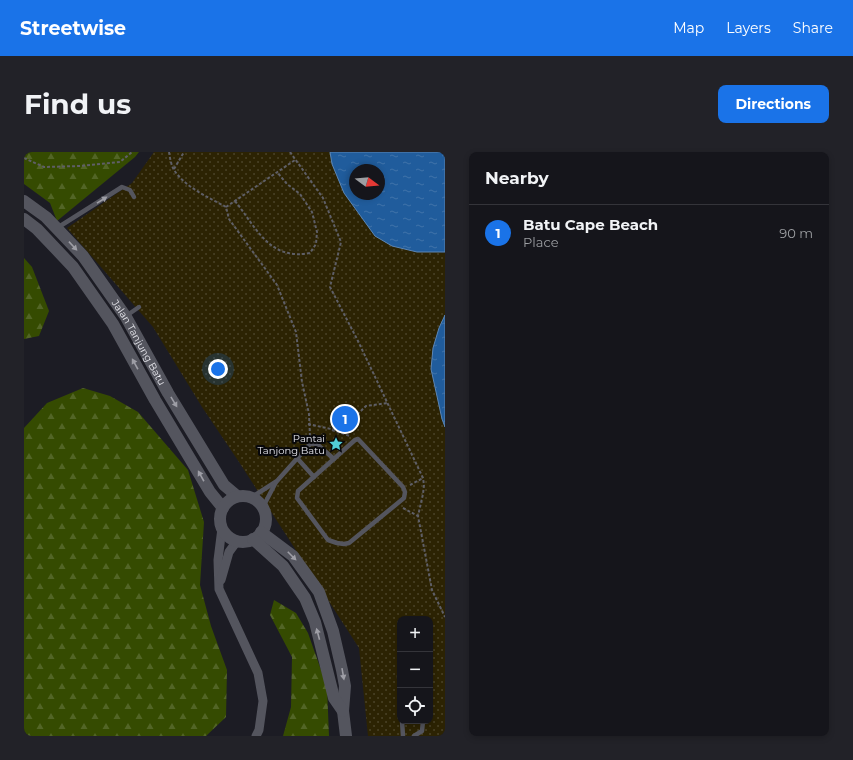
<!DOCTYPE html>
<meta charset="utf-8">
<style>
:root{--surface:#15151b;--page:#222228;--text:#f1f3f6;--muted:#9d9fa3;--line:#34343a;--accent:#1a73e8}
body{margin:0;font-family:Montserrat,sans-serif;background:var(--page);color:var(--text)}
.controls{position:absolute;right:12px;bottom:12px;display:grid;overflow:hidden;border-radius:8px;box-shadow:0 2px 6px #0003}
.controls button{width:36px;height:36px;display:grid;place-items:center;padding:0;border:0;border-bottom:1px solid var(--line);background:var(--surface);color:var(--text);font:20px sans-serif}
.compass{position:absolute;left:325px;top:12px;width:36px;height:36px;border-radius:50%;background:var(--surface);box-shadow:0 2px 6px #0003;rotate:106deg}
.you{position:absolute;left:194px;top:217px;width:14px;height:14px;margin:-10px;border:3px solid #fff;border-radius:50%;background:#1a73e8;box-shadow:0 0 0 6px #1a73e833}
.badge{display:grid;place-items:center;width:26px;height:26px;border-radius:50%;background:var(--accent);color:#fff;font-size:13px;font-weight:700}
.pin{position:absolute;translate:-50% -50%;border:2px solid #fff;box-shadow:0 1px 4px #0006}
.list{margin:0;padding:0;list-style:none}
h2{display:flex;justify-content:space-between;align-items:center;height:52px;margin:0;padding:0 16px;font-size:17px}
h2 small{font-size:13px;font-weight:400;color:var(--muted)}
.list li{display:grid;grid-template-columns:26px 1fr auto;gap:12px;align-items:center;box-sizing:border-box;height:56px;padding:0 16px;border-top:1px solid var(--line)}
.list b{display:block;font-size:15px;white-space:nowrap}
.list p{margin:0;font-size:13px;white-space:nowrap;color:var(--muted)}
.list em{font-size:13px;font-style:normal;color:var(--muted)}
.icon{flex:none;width:22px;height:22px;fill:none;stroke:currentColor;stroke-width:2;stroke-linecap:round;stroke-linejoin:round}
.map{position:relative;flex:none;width:421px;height:584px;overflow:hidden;border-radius:8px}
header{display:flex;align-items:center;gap:24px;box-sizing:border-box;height:56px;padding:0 20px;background:var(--accent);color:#fff}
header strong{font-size:19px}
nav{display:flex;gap:22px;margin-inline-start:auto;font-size:14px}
.intro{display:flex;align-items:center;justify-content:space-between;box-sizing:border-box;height:96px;padding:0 24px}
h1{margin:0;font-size:28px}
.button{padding:10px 18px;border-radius:8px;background:var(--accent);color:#fff;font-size:14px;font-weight:700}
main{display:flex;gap:24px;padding:0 24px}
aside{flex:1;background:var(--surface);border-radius:8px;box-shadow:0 2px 6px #0003}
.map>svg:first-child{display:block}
.forest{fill:url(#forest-firs)}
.sand{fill:url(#sand-dots);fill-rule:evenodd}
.water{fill:url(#water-ripples);stroke:#5c86b4;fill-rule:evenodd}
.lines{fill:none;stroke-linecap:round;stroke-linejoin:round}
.path{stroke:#5f5f67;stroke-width:2;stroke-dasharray:3 2;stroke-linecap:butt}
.lane{stroke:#54555e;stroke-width:4.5}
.street{stroke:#54555e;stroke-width:9}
.secondary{stroke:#54555e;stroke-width:12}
.oneway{fill:#9e9ea6}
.labels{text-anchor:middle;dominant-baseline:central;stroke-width:4;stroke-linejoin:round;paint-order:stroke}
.street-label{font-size:10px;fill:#e7e7ed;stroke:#07070a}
.poi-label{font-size:10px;fill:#e7e7ed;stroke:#07070a;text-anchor:end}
</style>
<header>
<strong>Streetwise</strong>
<nav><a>Map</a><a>Layers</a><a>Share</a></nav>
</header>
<div class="intro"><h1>Find us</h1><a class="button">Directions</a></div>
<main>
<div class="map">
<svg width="421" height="584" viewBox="0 0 421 584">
<defs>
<pattern id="forest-firs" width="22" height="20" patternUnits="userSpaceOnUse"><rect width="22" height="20" fill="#354b01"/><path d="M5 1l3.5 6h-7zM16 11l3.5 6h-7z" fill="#526526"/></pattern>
<pattern id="sand-dots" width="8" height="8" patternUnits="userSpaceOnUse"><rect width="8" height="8" fill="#2c2303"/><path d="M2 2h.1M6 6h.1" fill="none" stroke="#4b4328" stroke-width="1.8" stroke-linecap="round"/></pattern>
<pattern id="water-ripples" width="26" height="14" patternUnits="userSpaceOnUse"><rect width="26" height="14" fill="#205c9c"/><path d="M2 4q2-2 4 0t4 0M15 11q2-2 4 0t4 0" fill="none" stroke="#4073aa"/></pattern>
</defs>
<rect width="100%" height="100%" fill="#1c1c24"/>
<g class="forest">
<polygon points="0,0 115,0 111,5 33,69 26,51 0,32"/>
<polygon points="0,106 8,115 25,159 15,184 0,187"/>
<polygon points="59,236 86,244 114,260 164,318 180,370 176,433 187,474 203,518 202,565 182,584 0,584 0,276 23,251"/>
<polygon points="250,448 272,461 284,481 303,535 305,584 259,584 267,555 268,505 246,463"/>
</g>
<path class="sand" d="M130 0H306L308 12 320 41 418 101 421 100V163L415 176 409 196 407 217 418 267 421 275V584H344L335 496 215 310 178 255 129 175 43 76 108 31ZM376 467H406V569H376Z"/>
<g class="water">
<path d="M306 0H421V100H393L368 94 351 84 320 41 308 12ZM331 18H355V42H331Z"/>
<polygon points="421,163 421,275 418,267 407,217 409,196 415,176"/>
</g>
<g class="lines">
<g class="path">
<path d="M145 0C146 6 147 13 150 18 162 36 184 45 202 55L205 67 253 133 272 180 278 230 285 262 286 285"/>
<polyline points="266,0 299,46 317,90 306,135 334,189 399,326 400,333 399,342 394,364 408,438 421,465"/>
<polyline points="0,6 20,15 56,14 96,10 108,0"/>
<polyline points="150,17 160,0"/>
<path d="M211 49C232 75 245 109 286 101L292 92 293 80 288 60 276 42 263 32 253 20"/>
<polyline points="202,55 271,8"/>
<polyline points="284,272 307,277 320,275 342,254 364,251"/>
<polyline points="308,278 326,284"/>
<polyline points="386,333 399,326"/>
<polyline points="379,356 394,364"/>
</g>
<g class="lane">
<polyline points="33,76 98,35 106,38 110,45"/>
<polyline points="102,164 115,155"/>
<polygon points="334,287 379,335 381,340 380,346 325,391 320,392 313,391 304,388 273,346 274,339 331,288"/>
<polyline points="273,306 290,325"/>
<polyline points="228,345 253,329 286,292 291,292 294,293 310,307"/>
<polyline points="239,355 252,330"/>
<polyline points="376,518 375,524 376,539"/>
<polyline points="378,569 379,584"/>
<polyline points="390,584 398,579 399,569"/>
</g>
<g class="street">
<polyline points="198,376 194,408 195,437 234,521 239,549 235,578 232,584"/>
<polyline points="197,428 205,400 213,389"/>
</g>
<g class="secondary">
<path id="s1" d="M0 49 22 65 59 104 102 165 144 241 200 333 213 344"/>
<polyline points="0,67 13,77 49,115 89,172 131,248 186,340 199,356"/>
<circle cx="219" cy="367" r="23"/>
<polyline points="237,380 269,404 295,440 309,479 318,518 321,534 319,559 322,584"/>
<polyline points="229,387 259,414 281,446 291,470 310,546 319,559"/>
</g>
</g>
<defs><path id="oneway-solid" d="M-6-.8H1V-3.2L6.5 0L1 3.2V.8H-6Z"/></defs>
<g class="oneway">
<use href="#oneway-solid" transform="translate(78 48) rotate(-32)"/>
<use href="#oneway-solid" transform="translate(49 94) rotate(47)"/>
<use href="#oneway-solid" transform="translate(111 212) rotate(-119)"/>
<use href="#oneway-solid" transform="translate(150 250) rotate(59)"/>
<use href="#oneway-solid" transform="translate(177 324) rotate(-119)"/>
<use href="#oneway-solid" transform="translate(268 404) rotate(45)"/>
<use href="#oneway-solid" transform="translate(294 482) rotate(-105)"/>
<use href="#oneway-solid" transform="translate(319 522) rotate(80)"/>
</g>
<defs>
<symbol id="sight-bare" viewBox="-9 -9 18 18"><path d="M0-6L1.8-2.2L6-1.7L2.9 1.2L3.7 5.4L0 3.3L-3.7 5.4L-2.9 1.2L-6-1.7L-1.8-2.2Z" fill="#51ccd5" stroke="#07070a" stroke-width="2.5" paint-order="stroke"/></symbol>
</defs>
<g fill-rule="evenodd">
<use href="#sight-bare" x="302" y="282" width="20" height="20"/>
</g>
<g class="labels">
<g class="street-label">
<text stroke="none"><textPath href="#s1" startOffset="184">Jalan Tanjung Batu</textPath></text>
</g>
<g class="poi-label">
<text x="301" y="286">Pantai<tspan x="301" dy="12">Tanjong Batu</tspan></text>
</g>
</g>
</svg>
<div class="controls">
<button>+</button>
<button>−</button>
<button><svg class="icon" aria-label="locate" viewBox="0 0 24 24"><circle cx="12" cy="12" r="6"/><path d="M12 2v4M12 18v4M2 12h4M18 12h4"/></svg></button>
</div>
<svg class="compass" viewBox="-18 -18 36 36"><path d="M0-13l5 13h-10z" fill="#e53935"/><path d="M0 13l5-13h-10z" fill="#9d9fa3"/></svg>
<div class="you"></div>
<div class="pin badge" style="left:321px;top:267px">1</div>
</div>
<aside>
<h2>Nearby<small></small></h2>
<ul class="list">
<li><span class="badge">1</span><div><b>Batu Cape Beach</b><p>Place</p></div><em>90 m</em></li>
</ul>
</aside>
</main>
